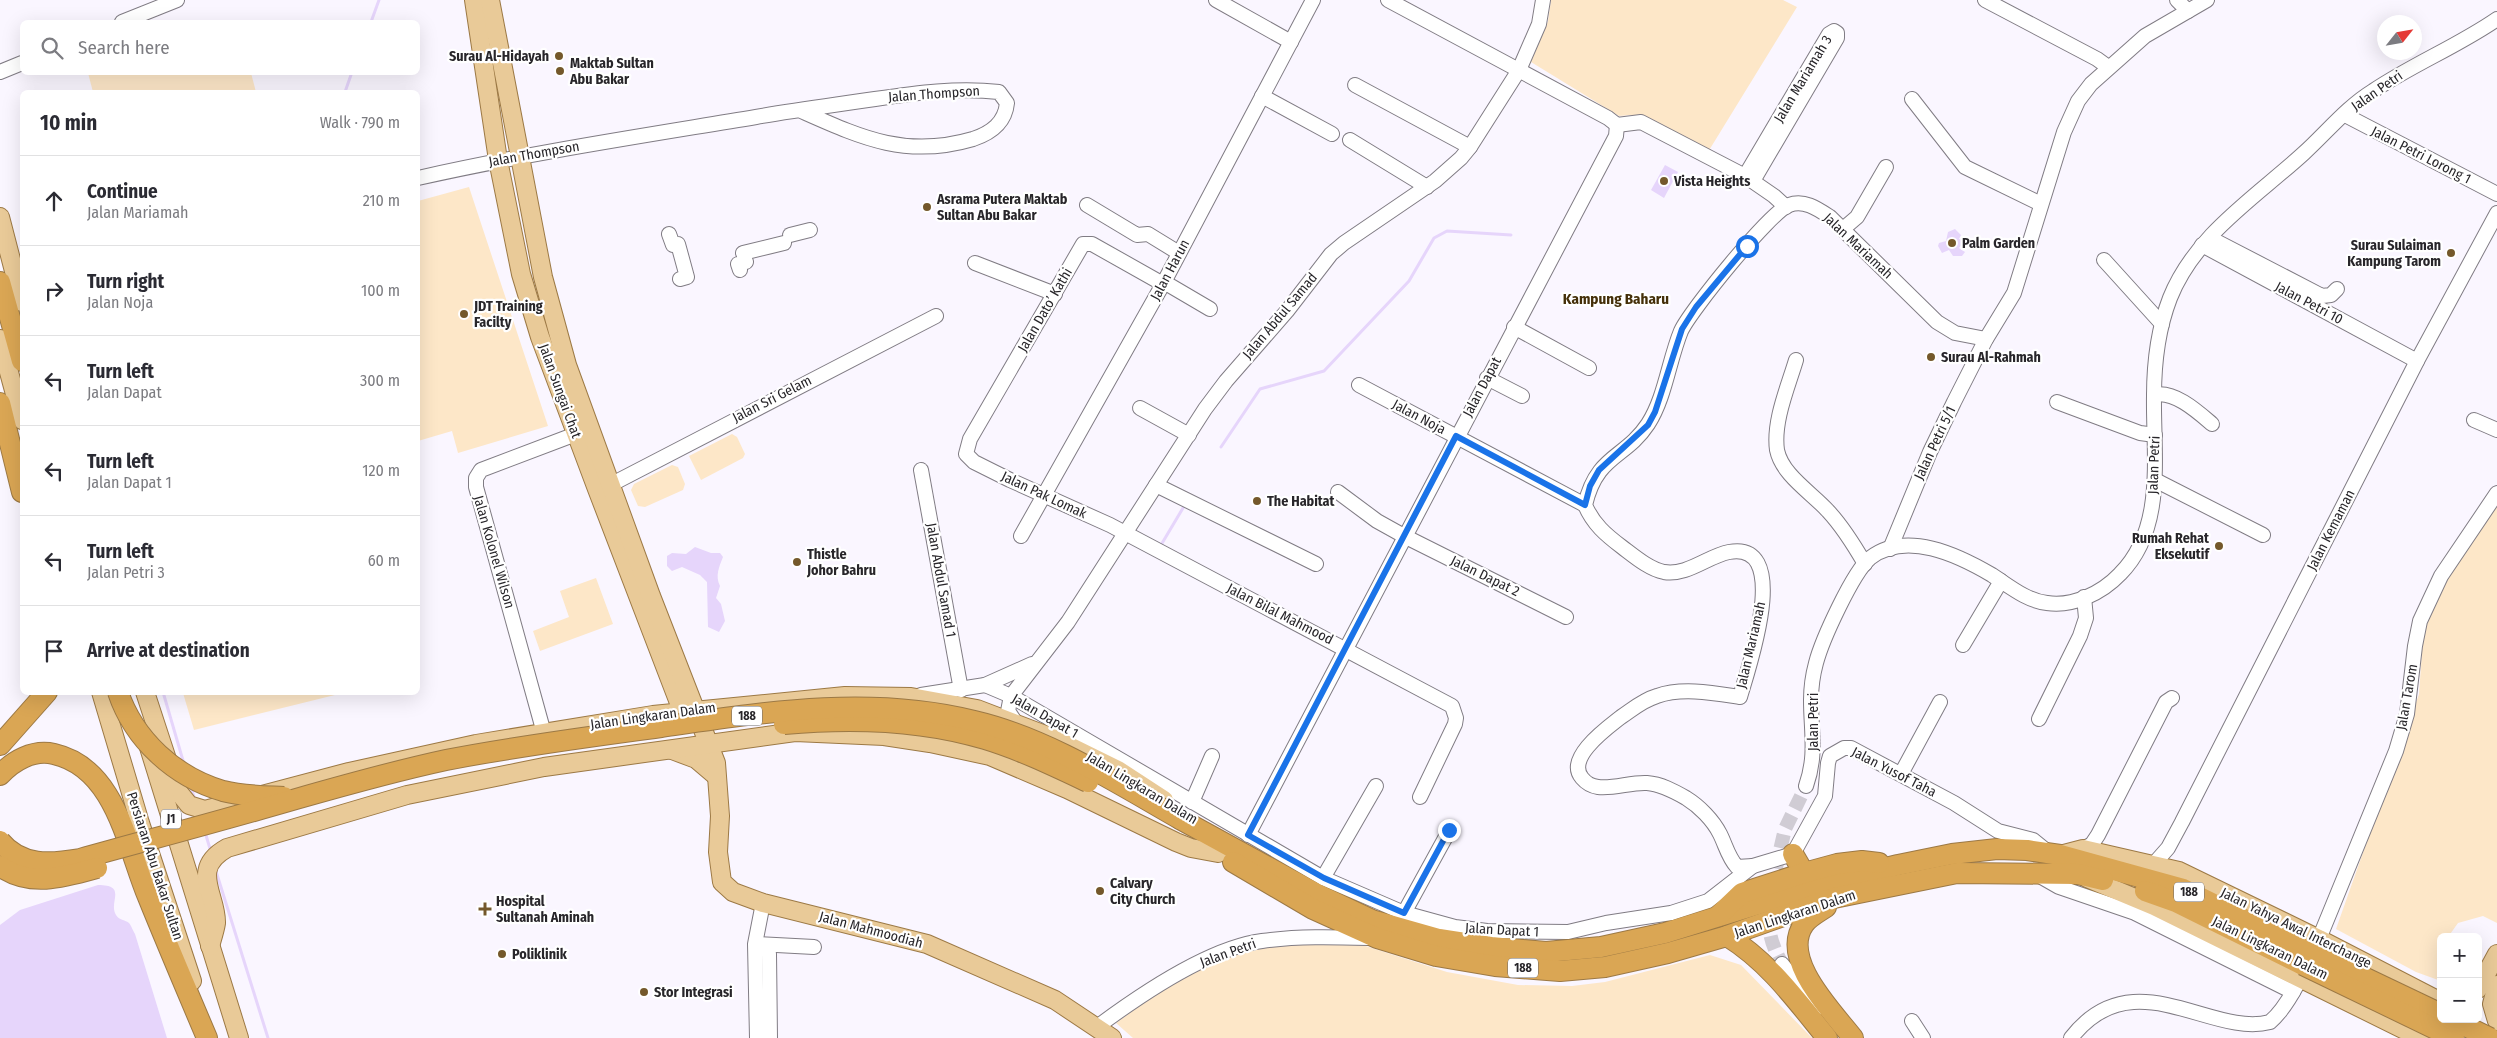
<!DOCTYPE html>
<meta charset="utf-8">
<style>
:root{--surface:#fff;--page:#f2f2f3;--text:#2b2b33;--muted:#7c7c81;--line:#e1e1e2}
body{margin:0;font-family:"Fira Sans Condensed",sans-serif;background:var(--page);color:var(--text)}
.controls{position:absolute;right:15px;bottom:15px;display:grid;overflow:hidden;border-radius:8px;box-shadow:0 5px 20px #0002}
.controls button{width:45px;height:45px;display:grid;place-items:center;padding:0;border:0;border-bottom:1px solid var(--line);background:var(--surface);color:var(--text);font:25px sans-serif}
.compass{position:absolute;left:2377px;top:15px;width:45px;height:45px;border-radius:50%;background:var(--surface);box-shadow:0 5px 20px #0002;rotate:59deg}
.stop{position:absolute;width:15px;height:15px;margin:-11px;border:4px solid #1a73e8;border-radius:50%;background:#fff}
.stop.end{background:#1a73e8;border-color:#fff;box-shadow:0 1px 5px #0008}
.list{margin:0;padding:0;list-style:none}
h2{display:flex;justify-content:space-between;align-items:center;height:65px;margin:0;padding:0 20px;font-size:21px}
h2 small{font-size:16px;font-weight:400;color:var(--muted)}
.list li{display:grid;grid-template-columns:32px 1fr auto;gap:15px;align-items:center;box-sizing:border-box;height:90px;padding:0 20px;border-top:1px solid var(--line)}
.list b{display:block;font-size:19px;white-space:nowrap}
.list p{margin:0;font-size:16px;white-space:nowrap;color:var(--muted)}
.list em{font-size:16px;font-style:normal;color:var(--muted)}
.icon{flex:none;width:28px;height:28px;fill:none;stroke:currentColor;stroke-width:2;stroke-linecap:round;stroke-linejoin:round}
.map{position:relative;flex:none;width:2497px;height:1038px;overflow:hidden}
.search{position:absolute;background:var(--surface);box-shadow:0 5px 20px #0002;left:20px;top:20px;width:400px;height:55px;display:flex;align-items:center;gap:12px;box-sizing:border-box;padding:0 18px;border-radius:8px;color:var(--muted);font-size:19px}
.panel{position:absolute;background:var(--surface);box-shadow:0 5px 20px #0002;left:20px;top:90px;width:400px;height:605px;border-radius:8px}
.map>svg:first-child{display:block}
.green{fill:#fde7c8}
.water{fill:#e6d5fb}
.lines{fill:none;stroke-linecap:round;stroke-linejoin:round}
.stream{stroke:#e6d5fb;stroke-width:3}
.minor-tunnel{stroke:#d0ccd4;stroke-width:14;stroke-dasharray:14 7;stroke-linecap:butt}
.minor-casing{stroke:#807c84;stroke-width:16}
.major-casing{stroke:#9c7945;stroke-width:20}
.highway-casing{stroke:#9c7945;stroke-width:22}
.minor{stroke:#fff;stroke-width:14}
.major{stroke:#e9ca98;stroke-width:18}
.highway{stroke:#daa654;stroke-width:20}
.highway-bridge-casing{stroke:#9c7945;stroke-width:22;stroke-linecap:butt}
.highway-bridge{stroke:#daa654;stroke-width:20}
.route{stroke:#1a73e8;stroke-width:6}
.poi-dot{fill:#74582b;stroke:#fff;stroke-width:2}
.labels{text-anchor:middle;dominant-baseline:central;stroke-width:4.5;stroke-linejoin:round;paint-order:stroke}
.shield{fill:#fff;stroke:#68676a;stroke-width:1}
.shield-label{font-size:12px;font-weight:bold;fill:#28262a}
.poi-label{font-size:14px;font-weight:bold;fill:#28262a;stroke:#fff;text-anchor:start}
.street-label{font-size:14px;fill:#28262a;stroke:#fff}
.neighbourhood-label{font-size:15px;font-weight:bold;fill:#442f09;stroke:#fff}
</style>
<div class="map">
<svg width="2497" height="1038" viewBox="0 0 2497 1038">
<rect width="100%" height="100%" fill="#faf6ff"/>
<g class="green">
<polygon points="1551,0 1783,0 1797,7 1708,152 1632,115 1619,116 1531,62 1548,21"/>
<polygon points="88,73 251,73 256,92 93,92"/>
<polygon points="469,187 548,426 458,453 452,431 418,441 418,201"/>
<polygon points="732,434 737,437 745,454 743,458 701,480 689,456"/>
<polygon points="672,465 678,467 685,484 683,490 645,507 638,506 631,490 634,484"/>
<polygon points="2497,499 2497,923 2483,916 2458,923 2448,937 2441,937 2441,981 2416,972 2336,929 2419,694 2424,623 2431,599"/>
<polygon points="596,578 613,624 540,651 533,631 569,617 560,591"/>
<polygon points="183,693 183,692 343,693 194,730"/>
<polygon points="1316,941 1356,943 1447,972 1518,985 1572,986 1605,982 1710,955 1741,965 1812,1038 1133,1038 1116,1023 1176,979 1258,946"/>
</g>
<g class="water">
<polygon points="1665,165 1678,172 1664,198 1651,190"/>
<polygon points="1955,229 1961,235 1959,239 1965,241 1959,248 1965,252 1962,256 1953,256 1949,250 1942,253 1938,246 1939,243 1946,241 1948,232"/>
<path d="M695 547 711 553H720L723 557C719 567 715 576 720 586L716 598 721 604 725 621 719 632 708 627 707 582 700 575 682 567 672 571 667 566V556L672 553 686 554Z"/>
<path d="M98 885C128 885 108 902 116 915 120 921 124 919 129 923 131 925 133 931 135 934L167 1038H0V925L20 910Z"/>
</g>
<g class="lines">
<g class="stream">
<polyline points="371,22 379,0"/>
<polyline points="345,92 352,72"/>
<polyline points="1221,447 1260,389 1324,371 1409,281 1434,238 1447,231 1511,235"/>
<polyline points="1161,545 1183,508"/>
<polyline points="163,692 184,764"/>
<polyline points="191,787 195,800"/>
<polyline points="205,832 211,852"/>
<polyline points="215,868 268,1038"/>
</g>
<g class="minor-tunnel">
<polyline points="1771,889 1785,829 1806,786"/>
<path d="M1769 915C1768 934 1773 947 1782 964"/>
</g>
<defs>
<g id="minor">
<polyline points="1216,0 1291,42"/>
<polyline points="1388,0 1608,118 1617,125"/>
<polyline points="1985,0 2097,59 2108,67"/>
<polyline points="2177,0 2188,11"/>
<polyline points="122,22 177,0"/>
<polyline points="0,72 22,63"/>
<polyline points="1355,85 1470,147"/>
<polyline points="1262,96 1332,134"/>
<polyline points="1912,99 1965,167 2041,204"/>
<polyline points="2345,115 2497,194"/>
<polyline points="1617,125 1641,122 1745,176 1774,196 1786,207"/>
<polyline points="1350,140 1427,187"/>
<polyline points="1745,176 1829,34 1834,31 1837,33 1837,38 1753,181"/>
<path d="M418 178C529 153 642 136 756 117 795 110 835 105 875 99 916 93 958 87 999 92L1007 103C1005 123 991 133 973 139 905 159 860 137 799 110"/>
<polyline points="1087,205 1137,235 1148,234 1179,253"/>
<polyline points="1843,229 1857,217 1886,167"/>
<polyline points="669,234 673,245 678,244 687,277 680,279"/>
<polyline points="790,235 810,230"/>
<polyline points="2210,238 2322,296 2331,295 2337,289"/>
<polyline points="2202,245 2417,361"/>
<polyline points="743,253 784,243"/>
<polyline points="2104,260 2162,324"/>
<polyline points="975,263 1055,294"/>
<polyline points="740,270 738,264 746,262 744,258"/>
<polyline points="1164,282 1210,309"/>
<polyline points="1163,284 1092,244 1083,244 970,439 966,454 974,462 1010,480 1110,525 1452,706 1456,718 1455,724 1420,797"/>
<polyline points="1514,327 1589,368"/>
<path d="M1796 360C1788 387 1773 421 1777 450 1782 475 1812 493 1828 511 1843 527 1854 545 1865 564"/>
<polyline points="1487,378 1522,396"/>
<polyline points="1359,385 1585,505"/>
<path d="M2154 395C2174 390 2198 412 2212 424"/>
<polyline points="2057,402 2140,433 2155,435"/>
<polyline points="1140,408 1189,435"/>
<polyline points="2474,420 2497,430"/>
<polyline points="921,470 961,690"/>
<polyline points="2155,480 2263,535"/>
<polyline points="610,485 936,316"/>
<polyline points="1156,485 1316,564"/>
<polyline points="1338,492 1377,521 1404,536 1566,617"/>
<polyline points="1021,536 1163,284 1313,0"/>
<polyline points="1890,549 1930,452 1954,402 1986,339 2014,293 2064,132 2078,101 2091,84 2145,36 2207,0"/>
<polyline points="1963,645 2001,581"/>
<polyline points="985,685 1011,696 1323,878 1404,913 1455,927 1487,931 1568,932 1606,923 1671,913 1708,901 1753,866 1793,854 1825,796 1828,763 1830,756 1844,748 1851,748 1954,803 1998,831 2033,840 2049,853"/>
<polyline points="921,695 985,685 1032,664"/>
<polyline points="2039,719 2080,636 2086,618 2084,597"/>
<polyline points="1016,723 1008,711 1011,696 1068,622 1205,409 1226,381 1287,311 1331,254 1344,243 1435,181 1461,158 1470,147 1519,70 1539,24 1543,0"/>
<polyline points="544,733 476,487 476,478 481,470 576,434"/>
<polyline points="1901,774 1940,702"/>
<path d="M1806 786C1817 755 1811 732 1811 700 1811 688 1813 674 1816 663 1822 640 1853 572 1870 558 1906 530 1958 555 1992 575 2009 586 2027 601 2047 603 2073 607 2102 593 2120 574 2166 528 2153 455 2154 396 2154 363 2158 329 2170 298 2195 235 2256 197 2304 153 2327 132 2347 107 2373 91 2413 64 2458 46 2497 19"/>
<polyline points="1192,802 1212,756"/>
<polyline points="1248,835 1616,136 1617,125"/>
<polyline points="2083,849 2092,844 2098,835 2166,702 2172,698"/>
<polyline points="2153,865 2168,848 2182,822 2417,361 2497,213"/>
<path d="M1753 866 1737 867C1728 857 1726 846 1720 834 1713 820 1699 806 1686 798 1674 791 1661 784 1647 783 1631 782 1614 789 1598 787 1591 786 1587 784 1582 778 1565 758 1607 728 1621 717 1633 709 1643 700 1657 696 1682 687 1714 693 1740 697 1748 669 1793 540 1729 552 1708 556 1687 576 1664 572 1649 569 1634 556 1622 547 1606 535 1593 524 1585 505 1597 454 1625 459 1648 424 1665 398 1669 360 1681 331 1690 311 1770 212 1789 205 1804 199 1818 209 1830 217L1937 322 1955 333 1986 339"/>
<polyline points="2038,875 2059,887 2135,913 2293,992"/>
<polyline points="1323,878 1376,786"/>
<polyline points="1404,913 1449,831"/>
<polyline points="2319,939 2396,751 2407,714 2415,646 2420,621 2441,576 2497,493"/>
<polyline points="758,944 814,947"/>
<polyline points="766,945 769,954 770,1038"/>
<polyline points="1782,964 1817,1008"/>
<polyline points="1912,1021 1923,1038"/>
<path d="M1097 1027C1140 995 1208 948 1262 941 1297 936 1333 937 1369 938"/>
<polyline points="757,1038 755,944 763,903"/>
<path d="M2071 1038C2133 958 2211 1038 2270 1022 2282 1012 2290 998 2297 985"/>
</g>
<g id="major">
<polyline points="474,0 498,160 521,274 540,337 597,489 686,721"/>
<polyline points="490,0 543,277 567,365 651,596 716,763 720,816 718,852 722,882 733,892 763,903 927,944 1055,1000 1112,1038"/>
<polyline points="0,217 22,302"/>
<polyline points="0,339 22,420"/>
<polyline points="101,692 140,823 192,981"/>
<polyline points="145,692 177,790 189,805 205,810 349,772 476,744 653,715 845,696 911,697 977,709 1053,738 1118,770 1164,800"/>
<polyline points="147,741 239,1038"/>
<polyline points="672,750 696,759 716,776"/>
<polyline points="2060,855 2083,849 2179,871 2319,939 2441,1002"/>
<polyline points="2087,878 2154,906 2421,1038"/>
<path d="M210 946C212 939 215 930 216 923 217 895 189 869 227 848L407 795 544 767 795 732 884 736 930 743 990 756 1067 789 1176 842 1191 848 1218 853"/>
<polyline points="2497,985 2492,1004 2497,1021"/>
<polyline points="2478,989 2497,954"/>
</g>
<g id="highway">
<polyline points="0,282 22,361"/>
<polyline points="0,403 22,492"/>
<polyline points="0,745 47,692"/>
<path d="M0 775C13 761 33 749 54 754 116 768 127 847 148 897 167 944 187 991 207 1038"/>
<polyline points="1180,819 1317,894 1372,920 1439,939 1491,947 1546,952 1601,947 1665,933 1829,882 1898,865 1952,854 1997,849 2027,850 2060,855 2183,889 2311,952"/>
<polyline points="1793,854 1804,873"/>
<polyline points="1233,862 1313,909 1377,938 1436,956 1495,966 1560,971 1605,967 1668,953 1727,936 1834,898 1957,873 2078,874 2103,880"/>
<polyline points="2145,891 2176,902 2303,965"/>
<path d="M1826 907C1819 912 1809 917 1804 924 1779 959 1833 1012 1853 1038"/>
<polyline points="1719,915 1742,893 1804,873 1837,864 1862,861 1879,863"/>
<path d="M1727 936C1769 962 1796 1000 1827 1038"/>
</g>
</defs>
<use href="#minor" class="minor-casing"/>
<use href="#major" class="major-casing"/>
<use href="#highway" class="highway-casing"/>
<use href="#minor" class="minor"/>
<use href="#major" class="major"/>
<use href="#highway" class="highway"/>
<defs>
<g id="highway-bridge">
<path d="M118 692C134 740 175 777 223 791 242 796 263 796 284 797"/>
<path d="M784 724C850 718 922 720 985 739 1021 750 1054 766 1088 782"/>
<path d="M0 841C21 867 51 864 80 859 152 839 224 820 296 799 345 785 395 771 446 760 517 746 589 737 661 727 765 712 870 695 974 721 1047 738 1115 782 1180 819"/>
<path d="M0 866C29 888 65 877 97 868"/>
<polyline points="2311,952 2441,1014"/>
<polyline points="2303,965 2454,1038"/>
<polyline points="2451,1019 2490,1038"/>
</g>
</defs>
<use href="#highway-bridge" class="highway-bridge-casing"/>
<use href="#highway-bridge" class="highway-bridge"/>
</g>
<g class="lines">
<polyline class="route" points="1449,830 1404,913 1324,878 1248,835 1456,436 1585,505 1590,486 1599,470 1648,425 1655,412 1682,329 1696,307 1747,246"/>
</g>
<g class="poi-dot">
<circle cx="559" cy="56" r="5"/>
<circle cx="560" cy="71" r="5"/>
<circle cx="1664" cy="181" r="5"/>
<circle cx="927" cy="207" r="5"/>
<circle cx="1952" cy="243" r="5"/>
<circle cx="2451" cy="253" r="5"/>
<circle cx="464" cy="314" r="5"/>
<circle cx="1931" cy="357" r="5"/>
<circle cx="1257" cy="501" r="5"/>
<circle cx="2219" cy="546" r="5"/>
<circle cx="797" cy="562" r="5"/>
<circle cx="1100" cy="891" r="5"/>
<path d="M482.5 901.5h5v5h5v5h-5v5h-5v-5h-5v-5h5z"/>
<circle cx="502" cy="954" r="5"/>
<circle cx="644" cy="992" r="5"/>
</g>
<g class="labels">
<g class="shield">
<rect x="732" y="706.5" width="30" height="19" rx="4"/>
<rect x="161" y="809.5" width="20" height="19" rx="4"/>
<rect x="2174" y="882.5" width="30" height="19" rx="4"/>
<rect x="1508" y="958.5" width="30" height="19" rx="4"/>
</g>
<g class="shield-label">
<text x="747" y="716">188</text>
<text x="171" y="819">J1</text>
<text x="2189" y="892">188</text>
<text x="1523" y="968">188</text>
</g>
<g class="poi-label">
<text x="549" y="56" text-anchor="end">Surau Al-Hidayah</text>
<text x="570" y="63">Maktab Sultan<tspan x="570" dy="16">Abu Bakar</tspan></text>
<text x="1674" y="181">Vista Heights</text>
<text x="937" y="199">Asrama Putera Maktab<tspan x="937" dy="16">Sultan Abu Bakar</tspan></text>
<text x="1962" y="243">Palm Garden</text>
<text x="2441" y="245" text-anchor="end">Surau Sulaiman<tspan x="2441" dy="16">Kampung Tarom</tspan></text>
<text x="474" y="306">JDT Training<tspan x="474" dy="16">Facilty</tspan></text>
<text x="1941" y="357">Surau Al-Rahmah</text>
<text x="1267" y="501">The Habitat</text>
<text x="2209" y="538" text-anchor="end">Rumah Rehat<tspan x="2209" dy="16">Eksekutif</tspan></text>
<text x="807" y="554">Thistle<tspan x="807" dy="16">Johor Bahru</tspan></text>
<text x="1110" y="883">Calvary<tspan x="1110" dy="16">City Church</tspan></text>
<text x="496" y="901">Hospital<tspan x="496" dy="16">Sultanah Aminah</tspan></text>
<text x="512" y="954">Poliklinik</text>
<text x="654" y="992">Stor Integrasi</text>
</g>
<g class="street-label">
<text transform="translate(1803 79) rotate(-59)">Jalan Mariamah 3</text>
<text transform="translate(2377 91) rotate(-35)">Jalan Petri</text>
<text transform="translate(934 94) rotate(-4)">Jalan Thompson</text>
<text transform="translate(534 154) rotate(-10)">Jalan Thompson</text>
<text transform="translate(2421 155) rotate(27)">Jalan Petri Lorong 1</text>
<text transform="translate(1858 246) rotate(43)">Jalan Mariamah</text>
<text transform="translate(1170 270) rotate(-62)">Jalan Harun</text>
<text transform="translate(2309 303) rotate(28)">Jalan Petri 10</text>
<text transform="translate(1045 310) rotate(-60)">Jalan Dato’ Kathi</text>
<text transform="translate(1280 316) rotate(-50)">Jalan Abdul Samad</text>
<text transform="translate(1482 387) rotate(-62)">Jalan Dapat</text>
<text transform="translate(560 391) rotate(70)">Jalan Sungai Chat</text>
<text transform="translate(772 399) rotate(-27)">Jalan Sri Gelam</text>
<text transform="translate(1419 417) rotate(28)">Jalan Noja</text>
<text transform="translate(1935 443) rotate(-65)">Jalan Petri 5/1</text>
<text transform="translate(2154 465) rotate(-88)">Jalan Petri</text>
<text transform="translate(1044 495) rotate(25)">Jalan Pak Lomak</text>
<text transform="translate(2331 530) rotate(-63)">Jalan Kemaman</text>
<text transform="translate(494 552) rotate(74)">Jalan Kolonel Wilson</text>
<text transform="translate(1485 576) rotate(26)">Jalan Dapat 2</text>
<text transform="translate(941 580) rotate(80)">Jalan Abdul Samad 1</text>
<text transform="translate(1280 614) rotate(27)">Jalan Bilal Mahmood</text>
<text transform="translate(1751 645) rotate(-77)">Jalan Mariamah</text>
<text transform="translate(2407 697) rotate(-80)">Jalan Tarom</text>
<text transform="translate(653 716) rotate(-8)">Jalan Lingkaran Dalam</text>
<text transform="translate(1045 716) rotate(30)">Jalan Dapat 1</text>
<text transform="translate(1813 722) rotate(-90)">Jalan Petri</text>
<text transform="translate(1894 772) rotate(27)">Jalan Yusof Taha</text>
<text transform="translate(1142 788) rotate(31)">Jalan Lingkaran Dalam</text>
<text transform="translate(155 866) rotate(72)">Persiaran Abu Bakar Sultan</text>
<text transform="translate(1795 914) rotate(-18)">Jalan Lingkaran Dalam</text>
<text transform="translate(2296 928) rotate(26)">Jalan Yahya Awal Interchange</text>
<text transform="translate(871 930) rotate(15)">Jalan Mahmoodiah</text>
<text transform="translate(1502 930) rotate(3)">Jalan Dapat 1</text>
<text transform="translate(2270 948) rotate(26)">Jalan Lingkaran Dalam</text>
<text transform="translate(1228 953) rotate(-20)">Jalan Petri</text>
</g>
<g class="neighbourhood-label">
<text x="1616" y="299">Kampung Baharu</text>
</g>
</g>
</svg>
<div class="controls">
<button>+</button>
<button>−</button>
</div>
<svg class="compass" viewBox="-18 -18 36 36"><path d="M0-13l5 13h-10z" fill="#e53935"/><path d="M0 13l5-13h-10z" fill="#7c7c81"/></svg>
<div class="stop" style="left:1747px;top:246px"></div>
<div class="stop end" style="left:1449px;top:830px"></div>
<div class="search"><svg class="icon" aria-label="search" viewBox="0 0 24 24"><circle cx="10" cy="10" r="6"/><path d="M15 15l6 6"/></svg>Search here</div>
<section class="panel">
<h2>10 min<small>Walk · 790 m</small></h2>
<ul class="list">
<li><svg class="icon" aria-label="ahead" viewBox="0 0 24 24"><path d="M12 20V5M6 11l6-6 6 6"/></svg><div><b>Continue</b><p>Jalan Mariamah</p></div><em>210 m</em></li>
<li><svg class="icon" aria-label="right" viewBox="0 0 24 24"><path d="M7 20v-9h11M14 6l5 5-5 5"/></svg><div><b>Turn right</b><p>Jalan Noja</p></div><em>100 m</em></li>
<li><svg class="icon" aria-label="left" viewBox="0 0 24 24"><path d="M17 20v-9H6M10 6l-5 5 5 5"/></svg><div><b>Turn left</b><p>Jalan Dapat</p></div><em>300 m</em></li>
<li><svg class="icon" aria-label="left" viewBox="0 0 24 24"><path d="M17 20v-9H6M10 6l-5 5 5 5"/></svg><div><b>Turn left</b><p>Jalan Dapat 1</p></div><em>120 m</em></li>
<li><svg class="icon" aria-label="left" viewBox="0 0 24 24"><path d="M17 20v-9H6M10 6l-5 5 5 5"/></svg><div><b>Turn left</b><p>Jalan Petri 3</p></div><em>60 m</em></li>
<li><svg class="icon" aria-label="arrive" viewBox="0 0 24 24"><path d="M6 21V4h12l-3 4 3 4H6"/></svg><div><b>Arrive at destination</b></div></li>
</ul>
</section>
</div>
